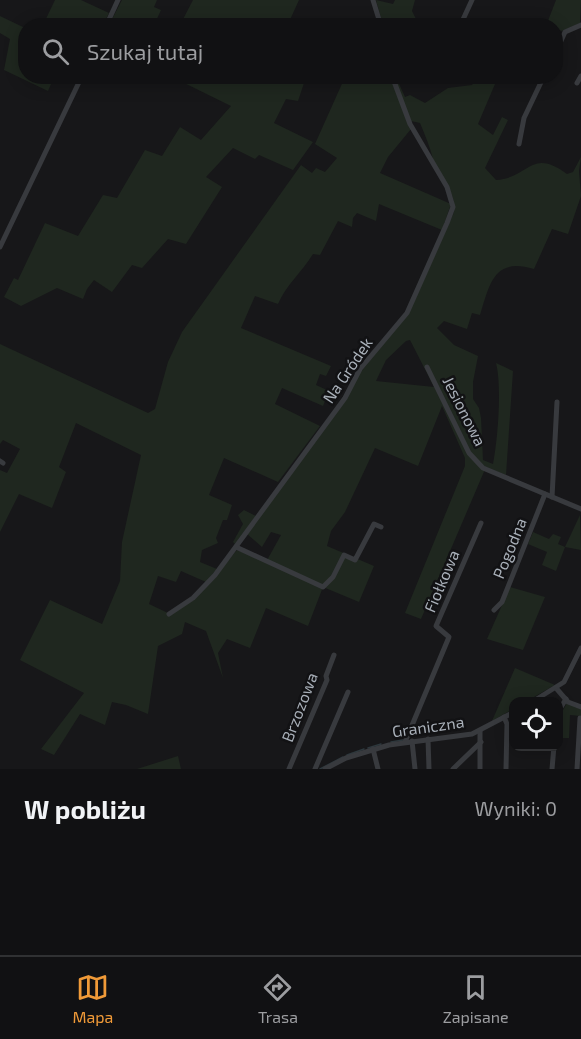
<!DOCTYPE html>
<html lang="pl">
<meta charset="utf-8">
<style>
:root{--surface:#111113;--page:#1e1f21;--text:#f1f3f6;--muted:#9c9da0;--line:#303133;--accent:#f09a38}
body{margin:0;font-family:"Exo 2",sans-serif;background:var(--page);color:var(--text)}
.controls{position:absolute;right:18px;bottom:18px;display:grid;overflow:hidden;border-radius:12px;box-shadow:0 3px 15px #0003}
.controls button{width:54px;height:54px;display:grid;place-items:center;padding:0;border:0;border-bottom:2px solid var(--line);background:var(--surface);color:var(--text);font:30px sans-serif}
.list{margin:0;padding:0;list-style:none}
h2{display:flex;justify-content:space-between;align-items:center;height:78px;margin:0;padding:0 24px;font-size:26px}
h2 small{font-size:20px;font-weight:400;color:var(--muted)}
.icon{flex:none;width:33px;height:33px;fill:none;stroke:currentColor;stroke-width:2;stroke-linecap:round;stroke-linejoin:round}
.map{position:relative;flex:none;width:581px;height:769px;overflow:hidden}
.search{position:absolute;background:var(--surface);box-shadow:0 3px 15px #0003;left:18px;right:18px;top:18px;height:66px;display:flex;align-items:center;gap:15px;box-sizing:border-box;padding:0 21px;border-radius:24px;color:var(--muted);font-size:22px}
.sheet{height:186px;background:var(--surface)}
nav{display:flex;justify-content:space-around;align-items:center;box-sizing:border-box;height:84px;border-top:2px solid var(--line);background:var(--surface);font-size:16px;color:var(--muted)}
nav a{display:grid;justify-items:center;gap:3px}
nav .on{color:var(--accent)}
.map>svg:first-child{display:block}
.green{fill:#1f271f;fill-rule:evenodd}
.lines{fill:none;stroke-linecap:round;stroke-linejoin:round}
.stream{stroke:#2d383d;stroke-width:1.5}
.minor{stroke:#383a3e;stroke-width:5}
.labels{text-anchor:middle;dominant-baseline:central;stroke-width:5;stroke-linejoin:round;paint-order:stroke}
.street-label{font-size:16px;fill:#a9b0b9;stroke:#121214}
</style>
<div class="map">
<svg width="581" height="769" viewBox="0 0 581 769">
<rect width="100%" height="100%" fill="#171719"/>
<g class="green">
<polygon points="55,0 81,0 109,13 103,25 43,25"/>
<polygon points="122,0 157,0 154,7 161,10 155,23 148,19 145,25 109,25"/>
<polygon points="193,0 299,0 289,22 296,25 180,25"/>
<polygon points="376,0 393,4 395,0 415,0 412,11 417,21 415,25 383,25"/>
<polygon points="556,0 581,0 580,23 562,31 556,29 556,26 546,26"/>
<polygon points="0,16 25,28 26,76 54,77 48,91 4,70 10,39 0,33"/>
<polygon points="172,77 306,77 298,101 286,99 274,123 313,142 293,170 259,155 255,159 233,148 206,177 222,187 186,244 168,239 142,268 132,265 112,292 94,280 87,289 83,299 57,288 21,306 4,297 14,278 18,280 45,223 78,236 103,195 117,198 145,150 162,156 180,127 201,140 231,106"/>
<path d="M345 77H377L385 81 390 77 411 129 388 157 380 173 451 204 442 230 379 204 376 221 357 213 353 218 352 227 338 221 320 255 313 254C302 272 286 285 278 304L255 296 241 328 331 366 326 376 320 374 316 385 329 391 323 406 282 388 275 404 320 426 278 482 224 458 209 495 232 505 227 520H223L216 538 218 543 202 550 200 562 217 569 206 582 181 571 176 582 158 576 149 604 168 613 194 600 237 550 266 562 281 535 271 532 262 547 247 534 354 381 414 302 454 212C457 190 438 178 433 159 430 147 425 135 420 123L411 121 393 77H396L405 97 410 95 425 103 448 88 472 85 477 77H498L478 124 493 135 502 117 508 120 485 168 496 180C530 178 530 147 567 174L573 172 581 157 579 171 581 196 568 234 552 229 534 269C494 257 490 283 480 315L472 313 467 329 444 321 437 328 454 345 478 356 473 382V399L479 408 481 418 483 460 493 464C498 438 502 386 496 363L513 371 506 475 486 467 421 619 405 613 465 466V458L442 406 418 466 375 448 345 512 331 531 327 546 374 566 359 602 323 587 308 626 266 608 250 648 227 639 218 653 223 678 206 631 185 622 182 634 158 646 148 714 126 705 112 702 105 725 80 714 54 755 41 749 84 693 20 660 50 600 102 624 120 581 122 542 141 455 76 423 59 467 66 472 52 508 19 494 0 532V470L7 473 20 449 3 440 0 444V344L148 413 155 409 168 362 182 332 301 165 312 173 316 168 325 172 337 158 315 144ZM410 340 434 387 376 381 386 360 406 341Z"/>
<polygon points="244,510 256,516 235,544 233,542 243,524 238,515"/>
<polygon points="580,515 581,550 565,547 556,571 542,565 547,552 528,544 533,532 549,539 553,534 561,537 558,544 565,547"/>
<polygon points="510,587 545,597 523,650 487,639"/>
<polygon points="515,668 555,685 527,701 514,702 513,709 492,721"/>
<polygon points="567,703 581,709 581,716 570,715 569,738 559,738 559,717"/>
<polygon points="178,756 181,769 137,769"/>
</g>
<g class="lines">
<g class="stream">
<polyline points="391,742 403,740"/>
<polyline points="368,748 381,744"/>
<polyline points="347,755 364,749"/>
<polyline points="320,769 343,757"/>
</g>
<g class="minor">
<polyline points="373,0 381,26"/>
<polyline points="106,26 118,0"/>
<polyline points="460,26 472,0"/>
<polyline points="556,52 565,32 581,25"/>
<polyline points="577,83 581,76"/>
<polyline points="519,144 524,118 544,76"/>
<polyline points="0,247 82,76"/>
<polyline points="427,367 469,453 483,468 581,509"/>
<polyline points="0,461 3,463"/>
<polyline points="552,497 557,402"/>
<polyline points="236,547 323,587 333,577 344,555 355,560 374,524 381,527"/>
<polyline points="494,610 502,602 545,494"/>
<polyline points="169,614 193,598 215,575 345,398 360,369 407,313 447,223 453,207 447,187 410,124 392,76"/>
<polyline points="556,688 568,702 581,707"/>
<polyline points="532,702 564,682 581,648"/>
<polyline points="558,712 566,699"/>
<polyline points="504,717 507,724 506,769"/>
<polyline points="480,731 480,769"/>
<polyline points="428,739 429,769"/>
<polyline points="412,741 415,769"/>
<polyline points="405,742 449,637 436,626 481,523"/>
<polyline points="373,749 378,769"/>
<polyline points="289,769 327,680 326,676 334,655"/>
<polyline points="315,769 348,692"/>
<polyline points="325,769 346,758 389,745 472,734 514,712"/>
<polyline points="453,769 481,742"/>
<polyline points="552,769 554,746"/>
<polyline points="577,769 580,718"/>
</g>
</g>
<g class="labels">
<g class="street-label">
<text transform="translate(347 370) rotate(-56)">Na Gródek</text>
<text transform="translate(465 411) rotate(63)">Jesionowa</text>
<text transform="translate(509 548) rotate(-68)">Pogodna</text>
<text transform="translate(441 581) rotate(-67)">Fiołkowa</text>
<text transform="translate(299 707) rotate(-69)">Brzozowa</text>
<text transform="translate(428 726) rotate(-8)">Graniczna</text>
</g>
</g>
</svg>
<div class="controls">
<button><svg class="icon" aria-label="locate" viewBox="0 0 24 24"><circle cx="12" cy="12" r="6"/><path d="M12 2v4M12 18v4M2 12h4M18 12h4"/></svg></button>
</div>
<div class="search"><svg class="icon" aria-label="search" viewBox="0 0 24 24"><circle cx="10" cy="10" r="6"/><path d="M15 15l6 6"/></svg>Szukaj tutaj</div>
</div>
<section class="sheet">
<h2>W pobliżu<small>Wyniki: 0</small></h2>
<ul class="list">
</ul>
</section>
<nav>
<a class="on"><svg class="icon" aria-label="map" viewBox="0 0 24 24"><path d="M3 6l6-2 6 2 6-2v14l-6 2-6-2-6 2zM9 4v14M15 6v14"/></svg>Mapa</a>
<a><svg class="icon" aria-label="directions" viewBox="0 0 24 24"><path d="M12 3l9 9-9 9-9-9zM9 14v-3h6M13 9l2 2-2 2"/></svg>Trasa</a>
<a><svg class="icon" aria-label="saved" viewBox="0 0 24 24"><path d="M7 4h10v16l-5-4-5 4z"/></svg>Zapisane</a>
</nav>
